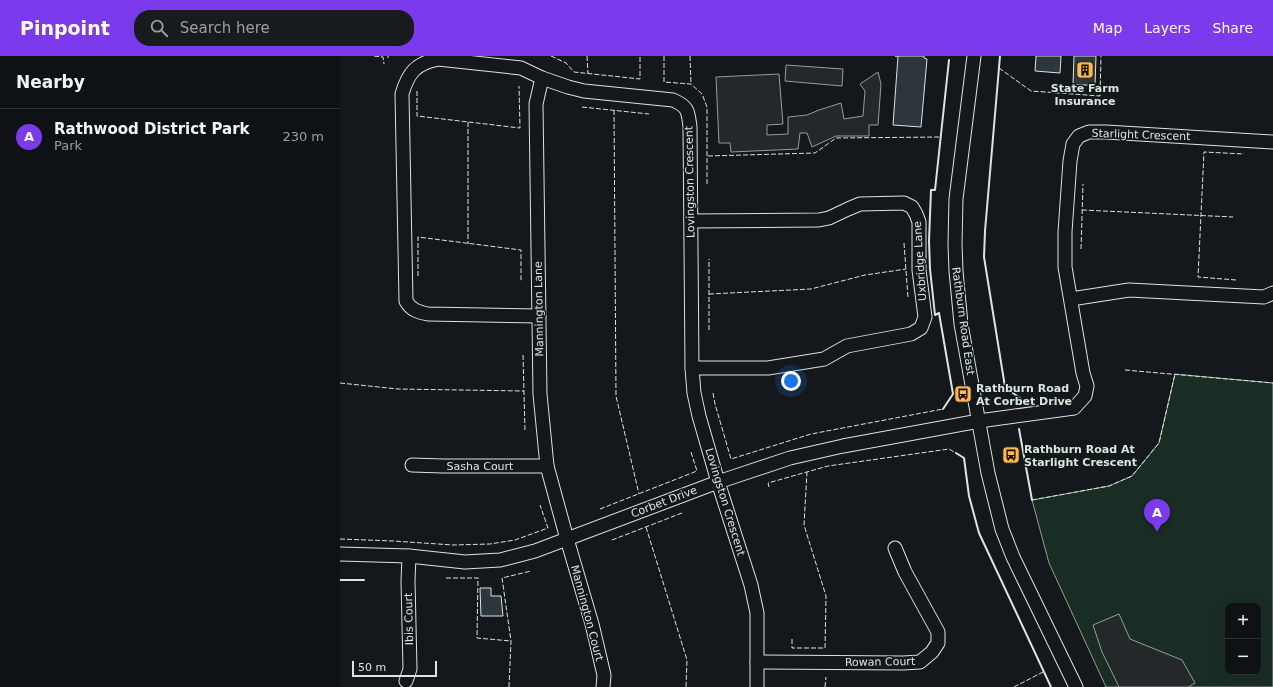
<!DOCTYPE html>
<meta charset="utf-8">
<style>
:root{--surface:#0f1215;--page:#181b1e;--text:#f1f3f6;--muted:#9b9ea0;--line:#2f3234;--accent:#7c3aed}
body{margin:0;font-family:"DejaVu Sans",sans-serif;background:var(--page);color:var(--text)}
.controls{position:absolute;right:12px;bottom:12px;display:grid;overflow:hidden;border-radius:8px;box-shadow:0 4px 16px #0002}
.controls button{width:36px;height:36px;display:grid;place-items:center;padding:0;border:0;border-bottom:1px solid var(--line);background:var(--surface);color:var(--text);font:20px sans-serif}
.scale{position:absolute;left:12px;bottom:10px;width:85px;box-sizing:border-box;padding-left:4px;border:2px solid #d8e6dc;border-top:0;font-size:11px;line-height:14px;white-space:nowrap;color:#d8e6dc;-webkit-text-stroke:3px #14181c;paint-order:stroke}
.you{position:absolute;left:451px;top:325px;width:14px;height:14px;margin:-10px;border:3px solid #fff;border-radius:50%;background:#1a73e8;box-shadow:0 0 0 6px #1a73e833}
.badge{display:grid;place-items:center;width:26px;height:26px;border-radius:50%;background:var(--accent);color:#fff;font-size:13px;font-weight:700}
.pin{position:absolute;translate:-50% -33px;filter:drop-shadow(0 1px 2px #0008)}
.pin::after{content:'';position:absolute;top:21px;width:14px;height:12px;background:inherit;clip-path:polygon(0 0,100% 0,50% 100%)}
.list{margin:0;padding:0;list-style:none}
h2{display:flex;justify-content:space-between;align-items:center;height:52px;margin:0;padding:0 16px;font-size:17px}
h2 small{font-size:13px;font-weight:400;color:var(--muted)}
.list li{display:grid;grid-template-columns:26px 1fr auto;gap:12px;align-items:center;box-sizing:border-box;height:56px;padding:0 16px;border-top:1px solid var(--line)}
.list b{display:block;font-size:15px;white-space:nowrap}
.list p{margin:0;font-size:13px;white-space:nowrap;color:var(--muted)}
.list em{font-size:13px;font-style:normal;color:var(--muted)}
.icon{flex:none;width:22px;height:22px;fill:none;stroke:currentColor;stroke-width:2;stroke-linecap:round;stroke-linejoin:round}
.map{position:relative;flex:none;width:933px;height:631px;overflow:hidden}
header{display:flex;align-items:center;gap:24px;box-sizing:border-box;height:56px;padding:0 20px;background:var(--accent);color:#fff}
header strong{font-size:19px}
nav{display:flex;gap:22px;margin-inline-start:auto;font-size:14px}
.search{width:280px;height:36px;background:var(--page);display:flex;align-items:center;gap:10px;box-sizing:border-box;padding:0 14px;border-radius:16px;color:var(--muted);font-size:15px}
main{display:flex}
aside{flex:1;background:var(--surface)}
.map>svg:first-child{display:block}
.green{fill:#1a2d24;stroke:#939e99;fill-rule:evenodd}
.parking{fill:#24282b;stroke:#939e99}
.building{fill:#2c363c;stroke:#d8e6dc}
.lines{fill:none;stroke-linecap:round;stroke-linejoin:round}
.minor-casing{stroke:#d8e6dc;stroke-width:15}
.minor{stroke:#14181c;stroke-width:13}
.fence{stroke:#d8e6dc;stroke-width:1;stroke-dasharray:5 2;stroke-linecap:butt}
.wall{stroke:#d8e6dc;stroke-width:2}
.labels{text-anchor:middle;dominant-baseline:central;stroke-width:3;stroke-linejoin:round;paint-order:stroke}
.poi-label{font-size:11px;font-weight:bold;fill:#d8e6dc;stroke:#14181c;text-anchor:start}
.street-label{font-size:11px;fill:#d8e6dc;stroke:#14181c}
</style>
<header>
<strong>Pinpoint</strong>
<div class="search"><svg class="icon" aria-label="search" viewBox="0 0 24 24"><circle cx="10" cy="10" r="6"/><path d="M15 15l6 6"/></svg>Search here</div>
<nav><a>Map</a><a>Layers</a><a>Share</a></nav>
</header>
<main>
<aside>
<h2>Nearby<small></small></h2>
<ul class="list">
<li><span class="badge">A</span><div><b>Rathwood District Park</b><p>Park</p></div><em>230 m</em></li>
</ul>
</aside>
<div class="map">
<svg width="933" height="631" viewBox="0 0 933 631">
<rect width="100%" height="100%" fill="#14181c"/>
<path class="green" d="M835 318 933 327V631H766L709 507 692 444 769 430 792 420 819 387ZM888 550H918V616H888Z"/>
<g class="parking">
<polygon points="446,9 503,13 502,30 445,25"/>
<polygon points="538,16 541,28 538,69 529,69 529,80 496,80 472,91 467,77 460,77 458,93 391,96 390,87 379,87 376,21 439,18 443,68 427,69 427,79 448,78 448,61 467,59 479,54 501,47 504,63 523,60 525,35 520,28"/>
<polygon points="779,558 790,583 842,604 855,627 848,631 779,631 762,596 753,569"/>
</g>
<g class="building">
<polygon points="555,0 584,0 584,2 587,3 581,71 553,69 558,0"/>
<polygon points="696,0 721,0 720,17 695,15"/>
<polygon points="734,0 756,0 755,29 733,29"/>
<polygon points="140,532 151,532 151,540 161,540 163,560 141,560"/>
</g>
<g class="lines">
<defs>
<g id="minor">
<polyline points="634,0 616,143 615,188 616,215 621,268 648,417 662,473 673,501 736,631"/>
<polyline points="202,22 196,48 200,338 207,410 227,483 252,568 264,619 263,631"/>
<polyline points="351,165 479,164 489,162 508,153 520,148 564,147 572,151 576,158 579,166 579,214 585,261 581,272 571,278 507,290 484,303 428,312 352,312"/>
<polyline points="731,243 789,234 924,241 933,237"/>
<path d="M199 260 88 258C78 256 71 254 66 245L62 38C68 17 76 7 98 3L181 12 202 22 228 31 244 35 333 44C349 51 348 56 350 71L352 312 354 337 359 360 378 426 411 529 417 557V631"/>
<polyline points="72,409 103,410 207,410"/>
<polyline points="0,498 69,500 125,506 160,504 195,495 378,426 450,402 503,390 639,365 734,352 745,340 747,330 743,317 725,211 725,176 730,105 733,88 739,80 749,76 766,76 933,86"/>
<polyline points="417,606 563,607 580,606 592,596 598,587 598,576 565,516 555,492"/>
<polyline points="66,625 70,613 68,525 69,500"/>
</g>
</defs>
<use href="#minor" class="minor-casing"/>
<use href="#minor" class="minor"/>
<g class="fence">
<polyline points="34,0 43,1 44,8"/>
<polyline points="48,0 48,2"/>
<polyline points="211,0 226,7 234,16 300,23 300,0"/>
<polyline points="247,0 248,18"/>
<polyline points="324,0 324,26 351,28 362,38 367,51 367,128"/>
<polyline points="350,0 351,28"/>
<polyline points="659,12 691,35 760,40 761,0"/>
<polyline points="77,35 77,60 180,72 179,30"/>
<polyline points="242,51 309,58"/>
<polyline points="274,54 276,340 299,438"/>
<polyline points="128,66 128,188"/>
<polyline points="368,100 475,97 496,82 600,81"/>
<polyline points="742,154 893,161"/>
<polyline points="564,187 568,242"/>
<polyline points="741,193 743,128"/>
<polyline points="78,220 78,181 181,194 181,225"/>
<polyline points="896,224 858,221 864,96 904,98"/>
<polyline points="369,238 471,233 525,219 566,213"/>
<polyline points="369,274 369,203"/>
<polyline points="183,299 185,375"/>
<polyline points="785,314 933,327"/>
<polyline points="0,327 58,333 184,335"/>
<polyline points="373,337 375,348 391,403 471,378 603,353"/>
<polyline points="429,431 428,427 488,410 609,393 616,397"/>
<polyline points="692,444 769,430 792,420 819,387 835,318"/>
<polyline points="260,453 357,415 351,396"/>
<polyline points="306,471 347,604 346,631"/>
<polyline points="0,483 53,485 113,489 150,488 175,484 208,472 200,449"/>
<polyline points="272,484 342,457"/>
<polyline points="106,522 138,522 137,582 171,585"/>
<polyline points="452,583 452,592 485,592 486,540 464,469 467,416"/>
<polyline points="169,631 171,585 162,522 191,515"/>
<polyline points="485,631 486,621"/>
<polyline points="674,631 703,616"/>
</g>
<g class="wall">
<polyline points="660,0 645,175 644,201 665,331 681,343"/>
<polyline points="603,353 613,338 599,257 595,259 590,213 589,185 591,134 595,134 609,4"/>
<polyline points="679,373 692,444"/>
<polyline points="616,397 624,402 629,440 639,477 711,631"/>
<polyline points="0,524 24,524"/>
</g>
</g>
<defs>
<symbol id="building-square" viewBox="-11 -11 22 22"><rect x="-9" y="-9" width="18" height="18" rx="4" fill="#ffb74d" stroke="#14181c"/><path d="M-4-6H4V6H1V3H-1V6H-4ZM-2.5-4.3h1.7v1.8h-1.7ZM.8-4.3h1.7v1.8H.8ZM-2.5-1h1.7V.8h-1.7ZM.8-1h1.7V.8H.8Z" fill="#111"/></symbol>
<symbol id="bus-square" viewBox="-11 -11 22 22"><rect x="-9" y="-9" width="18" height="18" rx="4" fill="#ffb74d" stroke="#14181c"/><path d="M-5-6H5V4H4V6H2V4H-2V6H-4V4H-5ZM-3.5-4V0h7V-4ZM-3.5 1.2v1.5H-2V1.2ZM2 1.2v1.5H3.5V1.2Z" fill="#111"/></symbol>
</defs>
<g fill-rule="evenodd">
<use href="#building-square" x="735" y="4" width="20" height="20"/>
<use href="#bus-square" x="613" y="328" width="20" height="20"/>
<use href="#bus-square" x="661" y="389" width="20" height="20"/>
</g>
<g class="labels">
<g class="poi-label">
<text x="745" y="32" text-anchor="middle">State Farm<tspan x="745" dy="13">Insurance</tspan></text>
<text x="636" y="332">Rathburn Road<tspan x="636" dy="13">At Corbet Drive</tspan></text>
<text x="684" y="393">Rathburn Road At<tspan x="684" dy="13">Starlight Crescent</tspan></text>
</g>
<g class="street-label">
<text transform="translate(801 79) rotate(2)">Starlight Crescent</text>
<text transform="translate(350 126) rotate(-91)">Lovingston Crescent</text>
<text transform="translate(580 205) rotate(-94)">Uxbridge Lane</text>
<text transform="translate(199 253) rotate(-91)">Mannington Lane</text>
<text transform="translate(623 265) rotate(82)">Rathburn Road East</text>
<text x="140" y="410">Sasha Court</text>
<text transform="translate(324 446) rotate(-21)">Corbet Drive</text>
<text transform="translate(385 446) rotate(73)">Lovingston Crescent</text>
<text transform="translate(247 557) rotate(75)">Mannington Court</text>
<text transform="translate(69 563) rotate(-91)">Ibis Court</text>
<text transform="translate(540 606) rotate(-1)">Rowan Court</text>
</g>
</g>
</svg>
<div class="controls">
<button>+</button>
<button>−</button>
</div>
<div class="scale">50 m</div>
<div class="you"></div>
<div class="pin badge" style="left:817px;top:476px">A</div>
</div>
</main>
